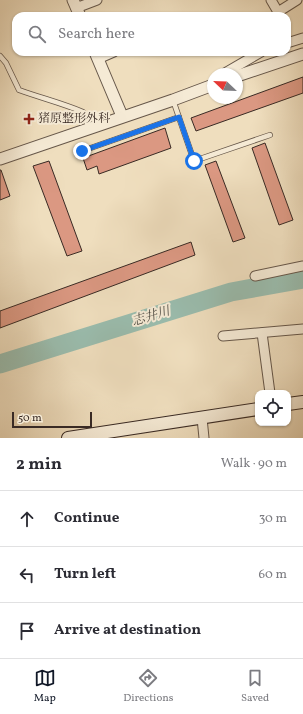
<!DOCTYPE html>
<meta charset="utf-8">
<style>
:root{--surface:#fff;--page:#f2f2f3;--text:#2b2b33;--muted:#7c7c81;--line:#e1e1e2;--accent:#111827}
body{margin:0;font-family:Vollkorn,"Noto Serif JP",serif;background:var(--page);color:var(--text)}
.controls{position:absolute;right:12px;bottom:12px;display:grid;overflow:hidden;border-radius:8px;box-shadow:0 1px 3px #0004}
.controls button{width:36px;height:36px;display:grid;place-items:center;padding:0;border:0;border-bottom:1px solid var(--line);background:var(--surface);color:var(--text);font:20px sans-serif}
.compass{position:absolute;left:207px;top:68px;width:36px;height:36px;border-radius:50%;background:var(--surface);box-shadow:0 1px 3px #0004;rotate:293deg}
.scale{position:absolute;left:12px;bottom:10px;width:80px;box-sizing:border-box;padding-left:4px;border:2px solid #392a24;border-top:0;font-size:11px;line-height:14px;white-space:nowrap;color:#392a24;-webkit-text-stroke:3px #f5ead5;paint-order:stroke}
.stop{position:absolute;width:12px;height:12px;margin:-9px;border:3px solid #1a73e8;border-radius:50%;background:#fff}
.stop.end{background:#1a73e8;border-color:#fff;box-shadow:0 1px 4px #0008}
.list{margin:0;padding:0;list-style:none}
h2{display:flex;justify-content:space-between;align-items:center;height:52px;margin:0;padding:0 16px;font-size:17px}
h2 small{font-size:13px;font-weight:400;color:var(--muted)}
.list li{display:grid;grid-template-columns:26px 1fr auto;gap:12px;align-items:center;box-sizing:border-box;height:56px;padding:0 16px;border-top:1px solid var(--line)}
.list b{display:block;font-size:15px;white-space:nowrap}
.list em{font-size:13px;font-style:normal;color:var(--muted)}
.icon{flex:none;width:22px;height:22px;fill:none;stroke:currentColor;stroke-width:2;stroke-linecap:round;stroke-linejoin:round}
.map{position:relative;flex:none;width:303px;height:438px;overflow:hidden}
.search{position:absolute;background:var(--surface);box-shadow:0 1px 3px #0004;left:12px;right:12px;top:12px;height:44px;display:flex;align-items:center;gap:10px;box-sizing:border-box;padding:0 14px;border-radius:12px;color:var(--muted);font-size:15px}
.sheet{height:220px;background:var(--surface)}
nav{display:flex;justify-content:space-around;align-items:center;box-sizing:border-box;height:56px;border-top:1px solid var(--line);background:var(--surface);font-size:11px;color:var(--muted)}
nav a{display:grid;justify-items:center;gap:2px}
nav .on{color:var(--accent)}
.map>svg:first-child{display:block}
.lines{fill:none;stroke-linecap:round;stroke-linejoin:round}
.river{stroke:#9abcad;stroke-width:19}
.building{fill:#db9882;stroke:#392a24}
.service-casing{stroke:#66574a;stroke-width:6}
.minor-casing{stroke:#66574a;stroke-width:11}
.tertiary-casing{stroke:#66574a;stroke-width:13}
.secondary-casing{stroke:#392a24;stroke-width:14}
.service{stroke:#f5ead5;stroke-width:4.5}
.minor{stroke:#f5ead5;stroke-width:9}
.tertiary{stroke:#f5ead5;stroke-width:11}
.secondary{stroke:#f5ead5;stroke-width:12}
.route{stroke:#1a73e8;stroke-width:5}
.poi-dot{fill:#8f2418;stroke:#f5ead5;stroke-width:1.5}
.labels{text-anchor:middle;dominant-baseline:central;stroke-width:4;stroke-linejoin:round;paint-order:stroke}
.poi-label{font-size:12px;fill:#392a24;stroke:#f5ead5;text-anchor:start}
.water-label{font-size:13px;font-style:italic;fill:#514e46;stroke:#f5ead5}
</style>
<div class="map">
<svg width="303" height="438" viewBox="0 0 303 438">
<rect width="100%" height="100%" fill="#efdebe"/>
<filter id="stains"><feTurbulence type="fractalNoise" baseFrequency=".005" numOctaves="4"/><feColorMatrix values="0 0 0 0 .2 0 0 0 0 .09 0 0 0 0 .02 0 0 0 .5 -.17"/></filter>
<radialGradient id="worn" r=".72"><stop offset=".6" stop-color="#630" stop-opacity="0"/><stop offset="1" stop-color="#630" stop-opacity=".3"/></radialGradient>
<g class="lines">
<polyline class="river" points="0,364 231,292 303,279"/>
</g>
<g class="building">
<polygon points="303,77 303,93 196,131 191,118"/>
<polygon points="165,128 171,148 99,174 97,166 87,170 83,158"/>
<polygon points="265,143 293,220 279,225 252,148"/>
<polygon points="49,161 82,251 67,256 33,166"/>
<polygon points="216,161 245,238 233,242 205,165"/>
<polygon points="0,170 1,170 10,196 0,200"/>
<polygon points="191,242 195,255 0,328 0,311"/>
</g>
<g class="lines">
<defs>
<g id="service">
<path d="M0 56 6 63 19 90C41 98 62 103 83 112L89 128"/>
<polyline points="173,100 194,161 270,135"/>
<polyline points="82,151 179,117"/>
</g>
<g id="minor">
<polyline points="271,0 278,12 297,0"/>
<polyline points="76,8 97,0"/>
<polyline points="287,43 303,38"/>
<polyline points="98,59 114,52"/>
<polyline points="225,74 225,73 261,52"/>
<polyline points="255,276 303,266"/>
<polyline points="262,333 270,393"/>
<polyline points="223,336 303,329"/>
<polyline points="202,418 204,438"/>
</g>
<g id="tertiary">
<polyline points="73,0 80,16"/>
<polyline points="95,52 122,116"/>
<polyline points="237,76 303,54"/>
<polyline points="0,159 173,100 213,85"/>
</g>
<g id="secondary">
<polyline points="288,404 303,402"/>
<polyline points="68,438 258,409"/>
</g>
</defs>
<use href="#service" class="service-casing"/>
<use href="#minor" class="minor-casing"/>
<use href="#tertiary" class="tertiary-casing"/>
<use href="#secondary" class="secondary-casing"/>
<use href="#service" class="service"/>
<use href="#minor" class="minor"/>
<use href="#tertiary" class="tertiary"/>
<use href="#secondary" class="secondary"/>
</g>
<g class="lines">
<polyline class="route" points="82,151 179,117 194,161"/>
</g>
<path class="poi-dot" d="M27 113h4v4h4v4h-4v4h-4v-4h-4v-4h4z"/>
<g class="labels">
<g class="poi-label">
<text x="38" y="119">猪原整形外科</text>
</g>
<g class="water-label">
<text transform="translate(151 317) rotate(-17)">志井川</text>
</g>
</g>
<rect width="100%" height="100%" filter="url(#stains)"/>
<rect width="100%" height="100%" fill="url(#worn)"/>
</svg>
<div class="controls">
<button><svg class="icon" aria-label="locate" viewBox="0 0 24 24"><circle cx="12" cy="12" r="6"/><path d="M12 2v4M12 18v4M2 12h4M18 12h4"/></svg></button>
</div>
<svg class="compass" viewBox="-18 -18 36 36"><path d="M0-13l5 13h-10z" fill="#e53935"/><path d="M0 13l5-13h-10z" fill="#7c7c81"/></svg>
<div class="scale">50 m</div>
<div class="stop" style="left:194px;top:161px"></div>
<div class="stop end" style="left:82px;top:151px"></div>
<div class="search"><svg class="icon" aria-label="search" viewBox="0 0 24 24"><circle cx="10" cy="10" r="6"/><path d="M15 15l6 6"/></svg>Search here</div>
</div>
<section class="sheet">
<h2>2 min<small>Walk · 90 m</small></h2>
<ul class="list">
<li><svg class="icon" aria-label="ahead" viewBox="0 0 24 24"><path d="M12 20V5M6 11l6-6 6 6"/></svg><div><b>Continue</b></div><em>30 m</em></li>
<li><svg class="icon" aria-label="left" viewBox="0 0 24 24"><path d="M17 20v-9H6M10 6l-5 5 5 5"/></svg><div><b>Turn left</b></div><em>60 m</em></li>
<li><svg class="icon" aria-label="arrive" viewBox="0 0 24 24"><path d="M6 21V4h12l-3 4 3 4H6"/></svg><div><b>Arrive at destination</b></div></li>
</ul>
</section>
<nav>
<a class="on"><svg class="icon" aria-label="map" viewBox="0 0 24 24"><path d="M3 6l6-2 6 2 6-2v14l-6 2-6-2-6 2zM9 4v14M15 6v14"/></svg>Map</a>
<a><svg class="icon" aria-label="directions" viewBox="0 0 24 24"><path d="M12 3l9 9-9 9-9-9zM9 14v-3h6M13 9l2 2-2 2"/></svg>Directions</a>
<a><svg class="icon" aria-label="saved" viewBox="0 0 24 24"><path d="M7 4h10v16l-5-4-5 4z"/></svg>Saved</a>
</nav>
